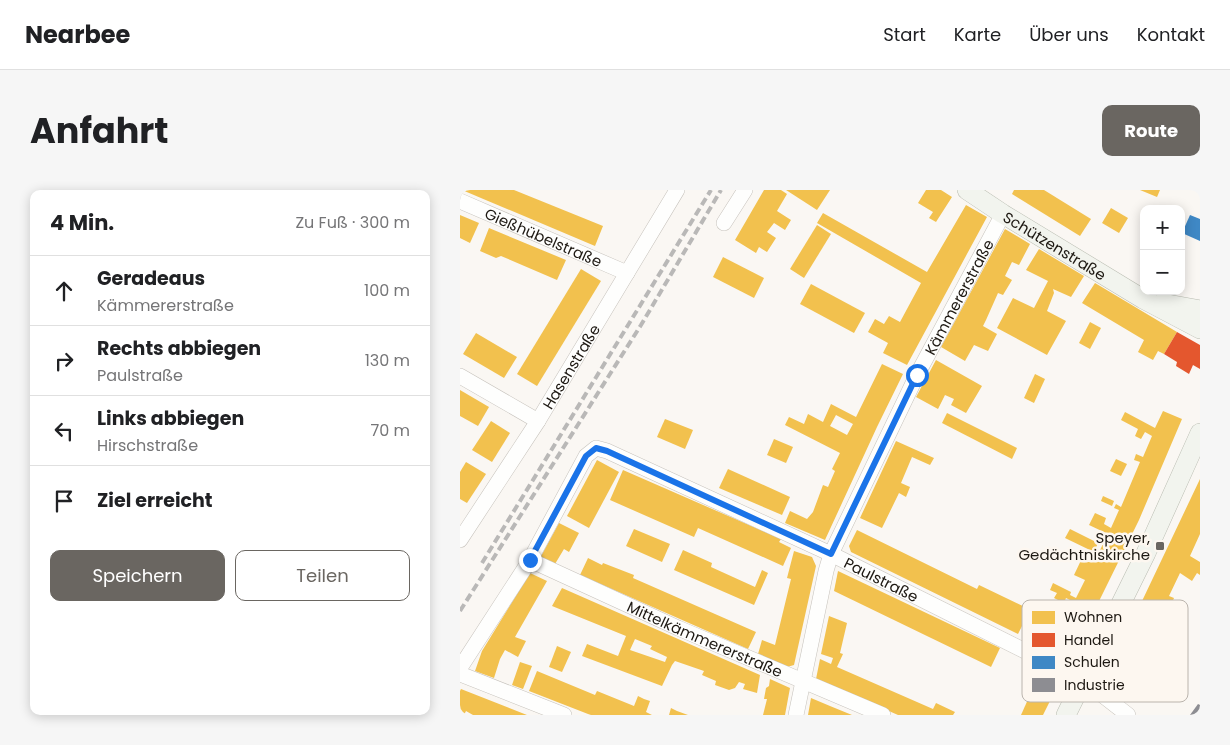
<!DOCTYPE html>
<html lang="de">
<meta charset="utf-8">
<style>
:root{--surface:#fff;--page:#f6f6f6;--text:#202124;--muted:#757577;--line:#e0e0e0;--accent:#6a6661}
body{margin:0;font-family:Poppins,sans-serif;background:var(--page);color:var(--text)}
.controls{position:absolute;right:15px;top:15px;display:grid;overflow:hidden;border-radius:10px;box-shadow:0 2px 12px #0003}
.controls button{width:45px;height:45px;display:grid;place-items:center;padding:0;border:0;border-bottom:1px solid var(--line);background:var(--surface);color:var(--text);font:25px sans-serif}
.stop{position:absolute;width:15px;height:15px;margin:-11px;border:4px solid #1a73e8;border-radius:50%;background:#fff}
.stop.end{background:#1a73e8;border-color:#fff;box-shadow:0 1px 5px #0008}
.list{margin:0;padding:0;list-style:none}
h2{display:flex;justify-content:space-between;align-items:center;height:65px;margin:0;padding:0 20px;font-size:21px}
h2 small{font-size:16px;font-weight:400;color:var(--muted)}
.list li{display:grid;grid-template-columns:32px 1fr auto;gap:15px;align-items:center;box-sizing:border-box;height:70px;padding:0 20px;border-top:1px solid var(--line)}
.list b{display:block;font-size:19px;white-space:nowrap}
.list p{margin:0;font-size:16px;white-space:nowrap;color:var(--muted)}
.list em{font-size:16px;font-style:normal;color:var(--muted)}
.actions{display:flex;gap:10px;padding:15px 20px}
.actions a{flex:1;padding:11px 0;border:1px solid var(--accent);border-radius:10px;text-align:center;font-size:18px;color:var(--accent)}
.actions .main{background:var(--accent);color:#fff}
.icon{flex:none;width:28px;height:28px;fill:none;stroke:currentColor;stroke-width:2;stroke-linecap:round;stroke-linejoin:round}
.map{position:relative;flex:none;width:740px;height:525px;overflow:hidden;border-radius:10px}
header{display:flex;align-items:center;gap:30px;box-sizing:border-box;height:70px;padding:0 25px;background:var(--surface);border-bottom:1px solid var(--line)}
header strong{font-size:24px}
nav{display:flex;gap:28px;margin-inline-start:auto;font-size:18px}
.intro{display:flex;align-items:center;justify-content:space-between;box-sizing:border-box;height:120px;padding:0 30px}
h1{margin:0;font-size:35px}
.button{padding:12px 22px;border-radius:10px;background:var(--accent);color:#fff;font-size:18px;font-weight:700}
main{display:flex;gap:30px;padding:0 30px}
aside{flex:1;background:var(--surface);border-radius:10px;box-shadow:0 2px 12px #0003}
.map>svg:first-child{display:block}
.homes{fill:#f2c14e;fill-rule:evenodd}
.shops{fill:#e4572e}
.schools{fill:#3f88c5}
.industry{fill:#8d8d92}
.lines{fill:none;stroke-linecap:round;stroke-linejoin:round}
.minor-casing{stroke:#c6c2bc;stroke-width:16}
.major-casing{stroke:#b9bcb1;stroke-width:20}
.minor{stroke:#fefefd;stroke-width:15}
.major{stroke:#f2f4ee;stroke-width:19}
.rail{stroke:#b9b8b7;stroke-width:4;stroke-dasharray:8 4;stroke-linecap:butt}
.route{stroke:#1a73e8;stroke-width:6}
.poi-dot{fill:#6a6661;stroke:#fdf7f0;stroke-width:2}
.labels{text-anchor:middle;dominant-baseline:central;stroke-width:5;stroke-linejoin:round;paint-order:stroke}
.street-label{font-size:15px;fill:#1d1812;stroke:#fdf7f0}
.poi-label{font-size:15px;fill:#1d1812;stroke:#fdf7f0;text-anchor:end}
.key{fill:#fdf7f0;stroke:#bab4ad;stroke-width:1}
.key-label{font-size:14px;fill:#1d1812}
</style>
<header>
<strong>Nearbee</strong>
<nav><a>Start</a><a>Karte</a><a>Über uns</a><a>Kontakt</a></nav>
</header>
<div class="intro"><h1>Anfahrt</h1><a class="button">Route</a></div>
<main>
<aside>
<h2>4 Min.<small>Zu Fuß · 300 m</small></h2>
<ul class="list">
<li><svg class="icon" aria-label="ahead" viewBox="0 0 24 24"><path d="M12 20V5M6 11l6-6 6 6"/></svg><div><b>Geradeaus</b><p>Kämmererstraße</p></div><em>100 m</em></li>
<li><svg class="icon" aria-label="right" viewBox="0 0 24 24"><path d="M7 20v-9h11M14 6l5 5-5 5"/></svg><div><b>Rechts abbiegen</b><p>Paulstraße</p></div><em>130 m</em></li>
<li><svg class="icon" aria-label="left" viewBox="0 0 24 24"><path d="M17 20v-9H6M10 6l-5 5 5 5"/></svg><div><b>Links abbiegen</b><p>Hirschstraße</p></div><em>70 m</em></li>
<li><svg class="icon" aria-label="arrive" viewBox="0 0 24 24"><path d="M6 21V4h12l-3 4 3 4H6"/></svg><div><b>Ziel erreicht</b></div></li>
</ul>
<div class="actions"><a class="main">Speichern</a><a>Teilen</a></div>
</aside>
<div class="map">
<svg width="740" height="525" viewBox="0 0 740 525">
<rect width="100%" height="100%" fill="#faf7f3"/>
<g class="homes">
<polygon points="2,0 54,0 143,36 135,56"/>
<polygon points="304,0 321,0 327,4 317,21 331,30 325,40 314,33 307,42 316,48 307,62 299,57 296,63 275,50"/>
<polygon points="326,0 370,0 357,20"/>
<polygon points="466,0 481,0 492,7 476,32 469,28 473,22 458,13"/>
<polygon points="554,0 584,0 631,29 620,46 552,4"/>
<polygon points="680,0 700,0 697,7"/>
<polygon points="506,15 527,27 447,175 423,163 428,153 408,142 415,129 424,134 429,126 440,132 461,93 357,33 363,23 467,82"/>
<polygon points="651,18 668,28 659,43 642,33"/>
<polygon points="0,25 19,33 10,53 0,48"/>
<polygon points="357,35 371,44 344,88 330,79"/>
<polygon points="29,38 106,70 97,90 41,66 36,68 20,61"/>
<polygon points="545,39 570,54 559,75 552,72 545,86 552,90 543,105 538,103 526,130 523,136 537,144 528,161 514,155 505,171 481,157"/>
<polygon points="579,59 624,86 611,107 593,99 594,103 587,121 606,131 587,165 537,138 553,108 574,118 588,91 566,80"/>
<polygon points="263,67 304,88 294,108 253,87"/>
<polygon points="121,79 141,91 77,196 57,184"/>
<polygon points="635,93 717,142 704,164 698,161 693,170 678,162 684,150 622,113"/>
<polygon points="351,94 405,123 394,143 340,114"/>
<polygon points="630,132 641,138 630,159 619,153"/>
<polygon points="16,143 57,167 44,188 3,164"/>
<polygon points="476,170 522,196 506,223 491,215 494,209 485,205 478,219 456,207"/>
<path d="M422 174 443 184 417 237 365 350 325 333 330 321 347 329 353 322 363 295 368 297 375 281 372 279 380 263 325 235 329 227 344 234 348 224 363 232 371 214 396 227ZM376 225 393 234 387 245 370 236Z"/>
<polygon points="575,184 585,189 574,213 564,208"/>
<polygon points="0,200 29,217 18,236 0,226"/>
<polygon points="703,221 722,229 679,330 610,470 589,459 596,444 588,439 587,441 565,430 558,444 391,362 389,356 397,340 517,399 519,395 602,435 614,412 606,408 604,413 594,408 597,403 590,400 593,393 611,402 610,405 616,408 625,390 614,385 624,364 635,370 648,344 629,335 635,323 646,328 644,334 651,338 659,320 654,318 656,314 661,317 680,272 674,270 676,264 683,267 692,246 685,242 681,249 675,246 678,239 661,230 665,222 695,238"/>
<polygon points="487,223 557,258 552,269 482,233"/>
<polygon points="205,229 233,240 225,259 197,247"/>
<polygon points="31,231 50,243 32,272 12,260"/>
<polygon points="314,249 333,257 326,273 307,265"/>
<polygon points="436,251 474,268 470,275 452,267 441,293 450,297 446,307 439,303 422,338 400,328"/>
<polygon points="656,269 667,274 661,286 650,281"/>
<polygon points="137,270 159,282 129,338 107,326"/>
<polygon points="6,272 26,284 7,313 0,309 0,282"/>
<polygon points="268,279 330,307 322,325 259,298"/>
<polygon points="163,280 321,349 319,352 331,358 323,376 238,338 234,347 150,310"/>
<polygon points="740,289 740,344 730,366 740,372 740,385 737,383 732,391 720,383 709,406 714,408 709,420 704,418 697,432 694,431 692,435 715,447 701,474 690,468 692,463 664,449"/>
<polygon points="643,306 654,311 652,316 641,311"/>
<polygon points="99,333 119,343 109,362 104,359 95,374 80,368"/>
<polygon points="174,339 210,354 202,372 166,356"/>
<polygon points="610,339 638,353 634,362 605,348"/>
<polygon points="223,360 252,373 251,377 295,397 302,380 308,383 294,415 214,380"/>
<polygon points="334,361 352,367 356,376 334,475 327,477 298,464 302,450 315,455 331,389 327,388"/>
<polygon points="128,368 142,375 143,373 174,385 173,388 296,442 288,459 120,385"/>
<polygon points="378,381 540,458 531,477 374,401"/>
<polygon points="70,383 87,391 55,447 66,451 58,467 45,460 40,469 34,488 15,481 22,461"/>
<path d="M102 398 300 485 297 503 283 499 285 494 279 492 275 498 269 500 255 495 256 491 242 485 244 481 215 471 212 475 202 496 122 466 127 454 158 466 166 446 92 416ZM175 449 192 456 190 459 207 467 205 472 170 460Z"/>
<polygon points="369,426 387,433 380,463 383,464 377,477 473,519 476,513 495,522 493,525 438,525 356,489 360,469 371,474 373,468 361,464"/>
<polygon points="97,456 111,462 102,482 89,477"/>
<polygon points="60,472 72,476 63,499 52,495"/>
<polygon points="77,481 135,505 137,501 174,516 178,506 184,509 190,511 186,522 192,525 131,525 128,524 69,501"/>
<polygon points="310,489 330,498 325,525 303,525 307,509 304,509 306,498 309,496"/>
<polygon points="574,496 593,505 583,525 561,525"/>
<polygon points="1,499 67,525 13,525 6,521 4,525 0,525 0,501"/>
<polygon points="351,508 370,516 392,525 348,525"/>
<polygon points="211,518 217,521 228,525 209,525"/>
</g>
<polygon class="shops" points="717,142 740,155 740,179 733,175 729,184 716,176 717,172 704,164"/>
<polygon class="schools" points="730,25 740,29 740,51 722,43"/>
<polygon class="industry" points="738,514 740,515 740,525 730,525"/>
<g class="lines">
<defs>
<g id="minor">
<path id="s1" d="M0 11 167 83"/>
<polyline points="264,33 285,0"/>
<polyline points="0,186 78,231"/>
<path id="s2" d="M0 350 78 231 167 83 217 0"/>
<path id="s3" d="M70 370 218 438 423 525"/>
<path id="s4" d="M0 478 70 370 126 266 136 258 147 261 371 364 623 490 668 525"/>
<polyline points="0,484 104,525"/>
<path id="s5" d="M336 525 366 381 371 364 457 185 543 24"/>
</g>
<g id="major">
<path id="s6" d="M507 0 543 24 683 109 740 139"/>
<polyline points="702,113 740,120"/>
<polyline points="606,525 686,363 740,243"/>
</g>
</defs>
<use href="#minor" class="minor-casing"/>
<use href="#major" class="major-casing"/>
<use href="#minor" class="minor"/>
<use href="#major" class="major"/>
<g class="rail">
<polyline points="22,373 251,0"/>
<polyline points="0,421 181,135 261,0"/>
</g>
</g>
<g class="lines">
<polyline class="route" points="70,370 126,266 136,258 147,261 371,364 457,185"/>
</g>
<rect class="poi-dot" x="695" y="351" width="10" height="10" rx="2.5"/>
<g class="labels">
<g class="street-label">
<text stroke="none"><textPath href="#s1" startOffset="91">Gießhübelstraße</textPath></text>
<text stroke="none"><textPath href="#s6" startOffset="104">Schützenstraße</textPath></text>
<text stroke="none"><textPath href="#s5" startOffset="452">Kämmererstraße</textPath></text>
<text stroke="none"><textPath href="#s2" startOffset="206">Hasenstraße</textPath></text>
<text stroke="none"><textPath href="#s4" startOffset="574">Paulstraße</textPath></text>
<text stroke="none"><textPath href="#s3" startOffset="192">Mittelkämmererstraße</textPath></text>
</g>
<g class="poi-label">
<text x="690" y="347">Speyer,<tspan x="690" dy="17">Gedächtniskirche</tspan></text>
</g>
</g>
<rect x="562" y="410" width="166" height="102" rx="8" class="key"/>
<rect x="572" y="421" width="23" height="13" fill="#f2c14e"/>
<rect x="572" y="443" width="23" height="14" fill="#e4572e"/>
<rect x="572" y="466" width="23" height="13" fill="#3f88c5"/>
<rect x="572" y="488" width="23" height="14" fill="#8d8d92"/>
<g class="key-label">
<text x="604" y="432">Wohnen</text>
<text x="604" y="455">Handel</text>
<text x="604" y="477">Schulen</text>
<text x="604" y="500">Industrie</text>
</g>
</svg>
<div class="controls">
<button>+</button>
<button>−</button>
</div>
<div class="stop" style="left:457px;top:185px"></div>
<div class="stop end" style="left:70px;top:370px"></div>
</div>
</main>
